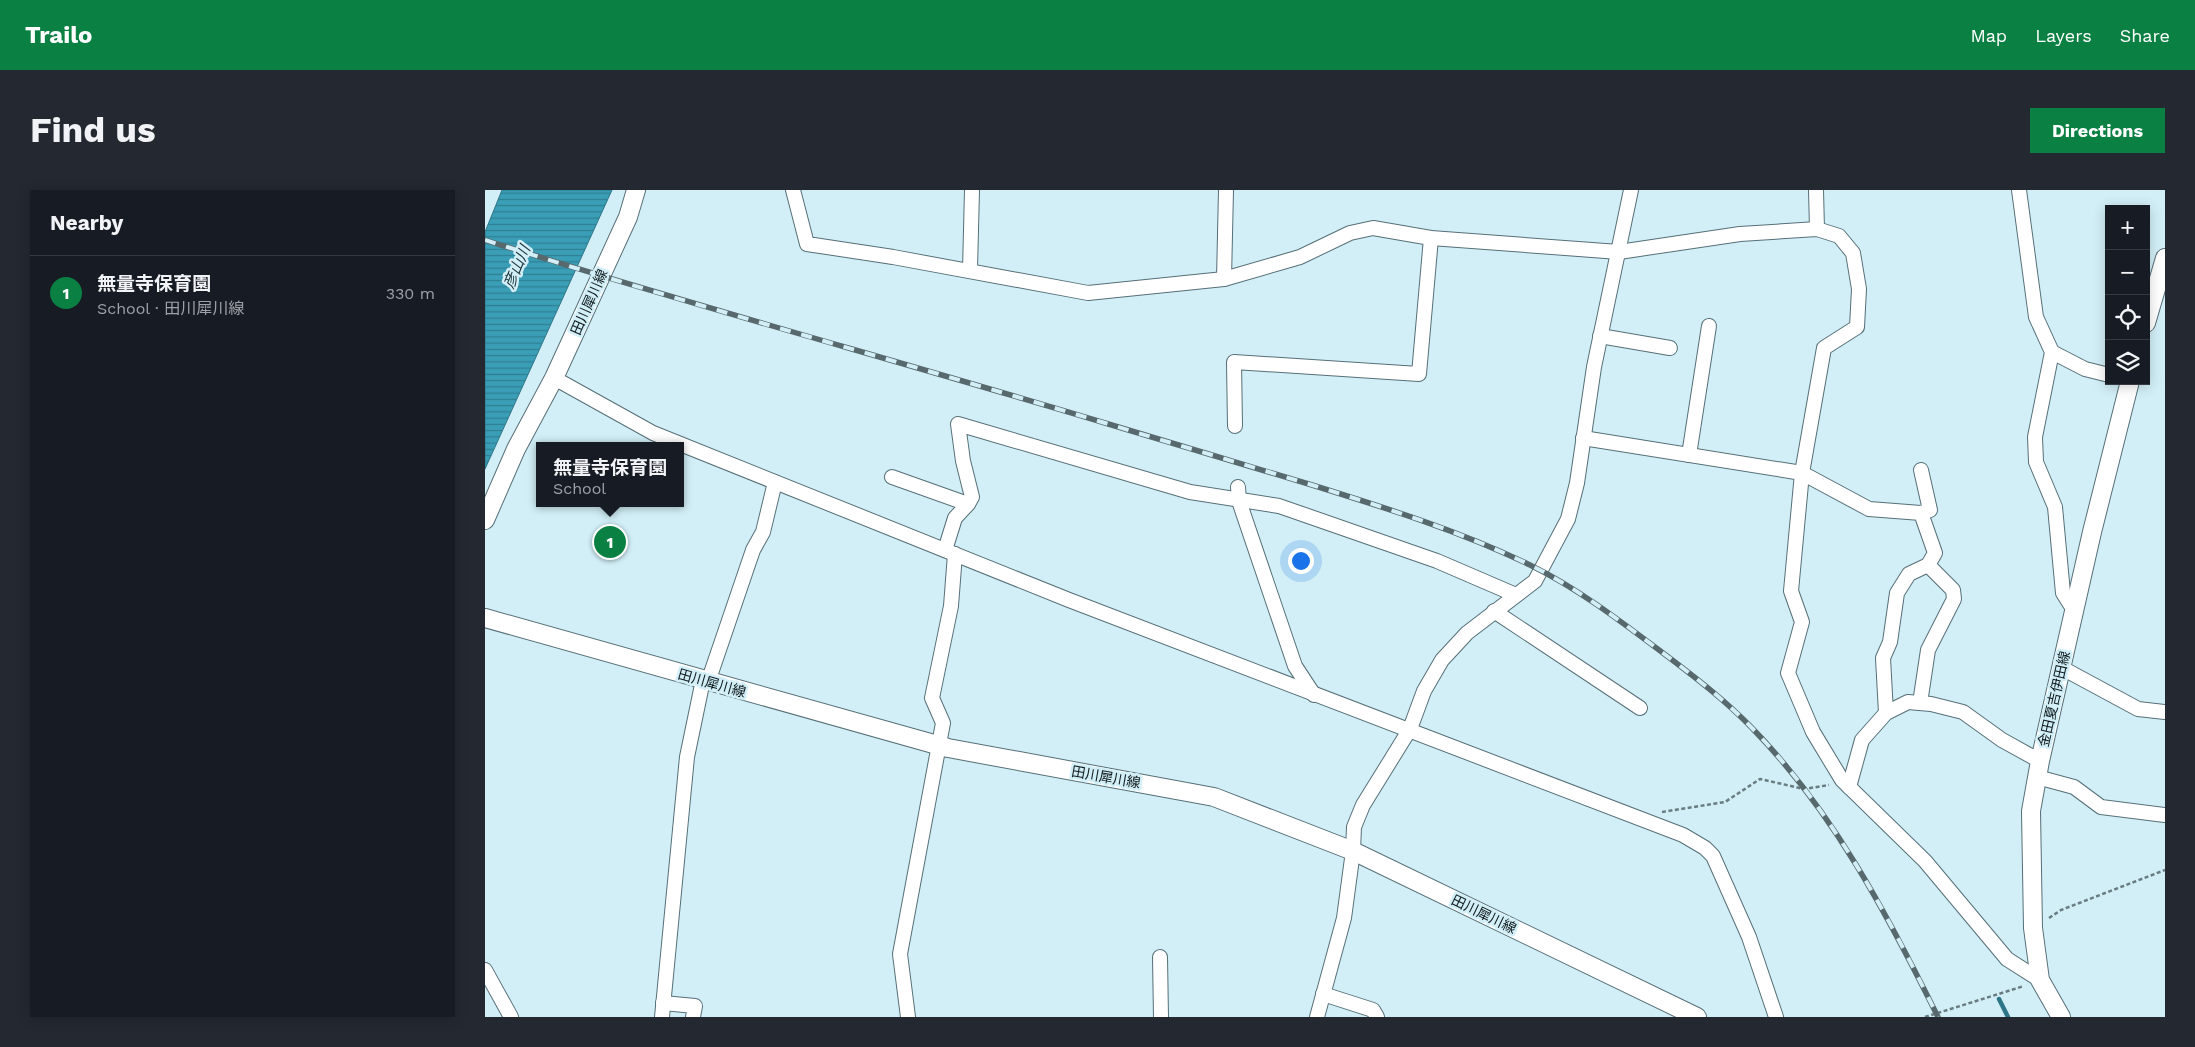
<!DOCTYPE html>
<meta charset="utf-8">
<style>
:root{--surface:#171b24;--page:#242831;--text:#f1f3f6;--muted:#9ea1a6;--line:#363941;--accent:#0b8043}
body{margin:0;font-family:"Work Sans","Noto Sans JP",sans-serif;background:var(--page);color:var(--text)}
.controls{position:absolute;right:15px;top:15px;display:grid;overflow:hidden;border-radius:0px;box-shadow:0 2px 12px #0003}
.controls button{width:45px;height:45px;display:grid;place-items:center;padding:0;border:0;border-bottom:1px solid var(--line);background:var(--surface);color:var(--text);font:25px sans-serif}
.you{position:absolute;left:815px;top:370px;width:18px;height:18px;margin:-12px;border:4px solid #fff;border-radius:50%;background:#1a73e8;box-shadow:0 0 0 8px #1a73e833}
.badge{display:grid;place-items:center;width:32px;height:32px;border-radius:50%;background:var(--accent);color:#fff;font-size:16px;font-weight:700}
.pin{position:absolute;translate:-50% -50%;border:2px solid #fff;box-shadow:0 1px 5px #0006}
.popup{position:absolute;left:51px;top:252px;width:148px;height:65px;box-sizing:border-box;display:grid;place-content:center;border-radius:0px;background:var(--surface);filter:drop-shadow(0 1px 4px #0005);font-size:16px;white-space:nowrap;color:var(--muted)}
.popup b{font-size:19px;color:var(--text)}
.popup::after{content:'';position:absolute;left:50%;top:100%;margin-left:-10px;border:10px solid transparent;border-top-color:var(--surface)}
.list{margin:0;padding:0;list-style:none}
h2{display:flex;justify-content:space-between;align-items:center;height:65px;margin:0;padding:0 20px;font-size:21px}
h2 small{font-size:16px;font-weight:400;color:var(--muted)}
.list li{display:grid;grid-template-columns:32px 1fr auto;gap:15px;align-items:center;box-sizing:border-box;height:75px;padding:0 20px;border-top:1px solid var(--line)}
.list b{display:block;font-size:19px;white-space:nowrap}
.list p{margin:0;font-size:16px;white-space:nowrap;color:var(--muted)}
.list em{font-size:16px;font-style:normal;color:var(--muted)}
.icon{flex:none;width:28px;height:28px;fill:none;stroke:currentColor;stroke-width:2;stroke-linecap:round;stroke-linejoin:round}
.map{position:relative;flex:none;width:1680px;height:827px;overflow:hidden;border-radius:0px}
header{display:flex;align-items:center;gap:30px;box-sizing:border-box;height:70px;padding:0 25px;background:var(--accent);color:#fff}
header strong{font-size:24px}
nav{display:flex;gap:28px;margin-inline-start:auto;font-size:18px}
.intro{display:flex;align-items:center;justify-content:space-between;box-sizing:border-box;height:120px;padding:0 30px}
h1{margin:0;font-size:35px}
.button{padding:12px 22px;border-radius:0px;background:var(--accent);color:#fff;font-size:18px;font-weight:700}
main{display:flex;gap:30px;padding:0 30px}
aside{flex:1;background:var(--surface);border-radius:0px;box-shadow:0 2px 12px #0003}
.map>svg:first-child{display:block}
.water{fill:url(#water-rules);stroke:#2d7688}
.lines{fill:none;stroke-linecap:round;stroke-linejoin:round}
.stream{stroke:#2d7688;stroke-width:4.5}
.minor-casing{stroke:#566f77;stroke-width:16}
.major-casing{stroke:#566f77;stroke-width:20}
.path{stroke:#697c82;stroke-width:2.5;stroke-dasharray:4 2.5;stroke-linecap:butt}
.minor{stroke:#fff;stroke-width:14}
.major{stroke:#fff;stroke-width:18}
.rail-casing{stroke:#58696e;stroke-width:5.5}
.rail{stroke:#d2eff7;stroke-width:4;stroke-dasharray:11;stroke-linecap:butt}
.labels{text-anchor:middle;dominant-baseline:central;stroke-width:5;stroke-linejoin:round;paint-order:stroke}
.street-label{font-size:14px;fill:#0f191c;stroke:#d2eff7}
.water-label{font-size:15px;font-style:italic;fill:#1a3137;stroke:#d2eff7}
</style>
<header>
<strong>Trailo</strong>
<nav><a>Map</a><a>Layers</a><a>Share</a></nav>
</header>
<div class="intro"><h1>Find us</h1><a class="button">Directions</a></div>
<main>
<aside>
<h2>Nearby<small></small></h2>
<ul class="list">
<li><span class="badge">1</span><div><b>無量寺保育園</b><p>School · 田川犀川線</p></div><em>330 m</em></li>
</ul>
</aside>
<div class="map">
<svg width="1680" height="827" viewBox="0 0 1680 827">
<defs>
<pattern id="water-rules" width="6" height="5" patternUnits="userSpaceOnUse" patternTransform="scale(1.25)"><rect width="6" height="5" fill="#3a9eb6"/><path d="M0 2.5h6" fill="none" stroke="#2f8093"/></pattern>
</defs>
<rect width="100%" height="100%" fill="#d2eff7"/>
<polygon class="water" points="17,0 127,0 0,279 0,42"/>
<g class="lines">
<polyline class="stream" points="1514,809 1523,827"/>
<defs>
<g id="minor">
<polyline points="308,0 322,54 408,67 603,103 739,89 815,67 865,43 888,38 946,48 1134,62 1255,44 1332,39 1354,46 1368,63 1374,99 1372,137 1339,158 1317,283 1384,319 1436,323 1450,363 1443,375 1424,384 1412,403 1405,452 1398,468 1401,523"/>
<polyline points="1331,0 1332,39"/>
<polyline points="1534,0 1551,127 1567,162 1550,247 1551,272 1570,317 1578,403 1590,422"/>
<polyline points="485,80 487,0"/>
<polyline points="739,89 741,0"/>
<polyline points="1115,146 1185,158"/>
<polyline points="1567,162 1600,179 1624,185"/>
<polyline points="69,188 168,243 584,410 1198,645 1220,658 1228,666 1264,747 1291,827"/>
<polyline points="750,236 749,172 934,184 946,48"/>
<polyline points="1098,248 1317,283 1306,401 1317,432 1303,483 1328,542 1357,590 1440,671 1522,769 1555,790"/>
<polyline points="1204,265 1224,136"/>
<polyline points="407,287 483,314"/>
<polyline points="753,297 754,311 810,476 829,505"/>
<polyline points="1436,323 1445,320 1436,280"/>
<polyline points="460,360 470,328 483,314 487,307 478,271 473,234 705,302 794,316 952,371 1031,405"/>
<polyline points="1009,421 1155,518"/>
<polyline points="1577,478 1653,519 1680,522"/>
<polyline points="223,492 268,360 278,342 290,292"/>
<polyline points="1435,513 1443,460 1469,409 1468,400 1443,375"/>
<polyline points="1552,587 1589,597 1616,617 1680,625"/>
<polyline points="1364,597 1377,550 1401,523 1423,512 1446,514 1478,522 1517,550 1555,571"/>
<polyline points="675,767 676,827"/>
<polyline points="0,780 26,827"/>
<polyline points="838,804 888,820 892,827"/>
<polyline points="178,813 210,816 208,827"/>
<polyline points="177,827 202,567 218,490"/>
<polyline points="423,827 415,764 458,533 447,508 466,416 470,364"/>
<polyline points="832,827 859,728 868,661 869,637 878,615 925,539 939,501 957,470 982,443 1050,391 1083,329 1092,293 1109,177 1146,0"/>
</g>
<g id="major">
<polyline points="1661,133 1680,68"/>
<polyline points="0,330 31,259 69,188 143,27 151,0"/>
<polyline points="0,428 463,558 729,607 868,661 1212,827"/>
<polyline points="1576,827 1555,790 1548,738 1546,621 1555,571 1607,342 1645,191"/>
</g>
</defs>
<use href="#minor" class="minor-casing"/>
<use href="#major" class="major-casing"/>
<g class="path">
<polyline points="1177,622 1240,612 1275,589 1319,599 1344,595"/>
<polyline points="1564,728 1576,720 1680,680"/>
<polyline points="1440,827 1539,796"/>
</g>
<use href="#minor" class="minor"/>
<use href="#major" class="major"/>
<defs>
<path id="rail" d="M0 50C206 115 414 171 620 233 689 254 758 274 827 295 901 318 975 341 1045 375 1094 399 1138 433 1182 466 1211 488 1241 511 1267 538 1348 621 1402 724 1453 827"/>
</defs>
<use href="#rail" class="rail-casing"/>
<use href="#rail" class="rail"/>
</g>
<g class="labels">
<g class="street-label">
<text transform="translate(104 112) rotate(-66)">田川犀川線</text>
<text transform="translate(227 493) rotate(16)">田川犀川線</text>
<text transform="translate(1569 509) rotate(-77)">金田夏吉伊田線</text>
<text transform="translate(621 587) rotate(10)">田川犀川線</text>
<text transform="translate(999 724) rotate(26)">田川犀川線</text>
</g>
<g class="water-label">
<text transform="translate(32 77) rotate(-67)">彦山川</text>
</g>
</g>
</svg>
<div class="controls">
<button>+</button>
<button>−</button>
<button><svg class="icon" aria-label="locate" viewBox="0 0 24 24"><circle cx="12" cy="12" r="6"/><path d="M12 2v4M12 18v4M2 12h4M18 12h4"/></svg></button>
<button><svg class="icon" aria-label="layers" viewBox="0 0 24 24"><path d="M12 4l9 5-9 5-9-5zM3 14l9 5 9-5"/></svg></button>
</div>
<div class="you"></div>
<div class="pin badge" style="left:125px;top:352px">1</div>
<div class="popup"><b>無量寺保育園</b>School</div>
</div>
</main>
